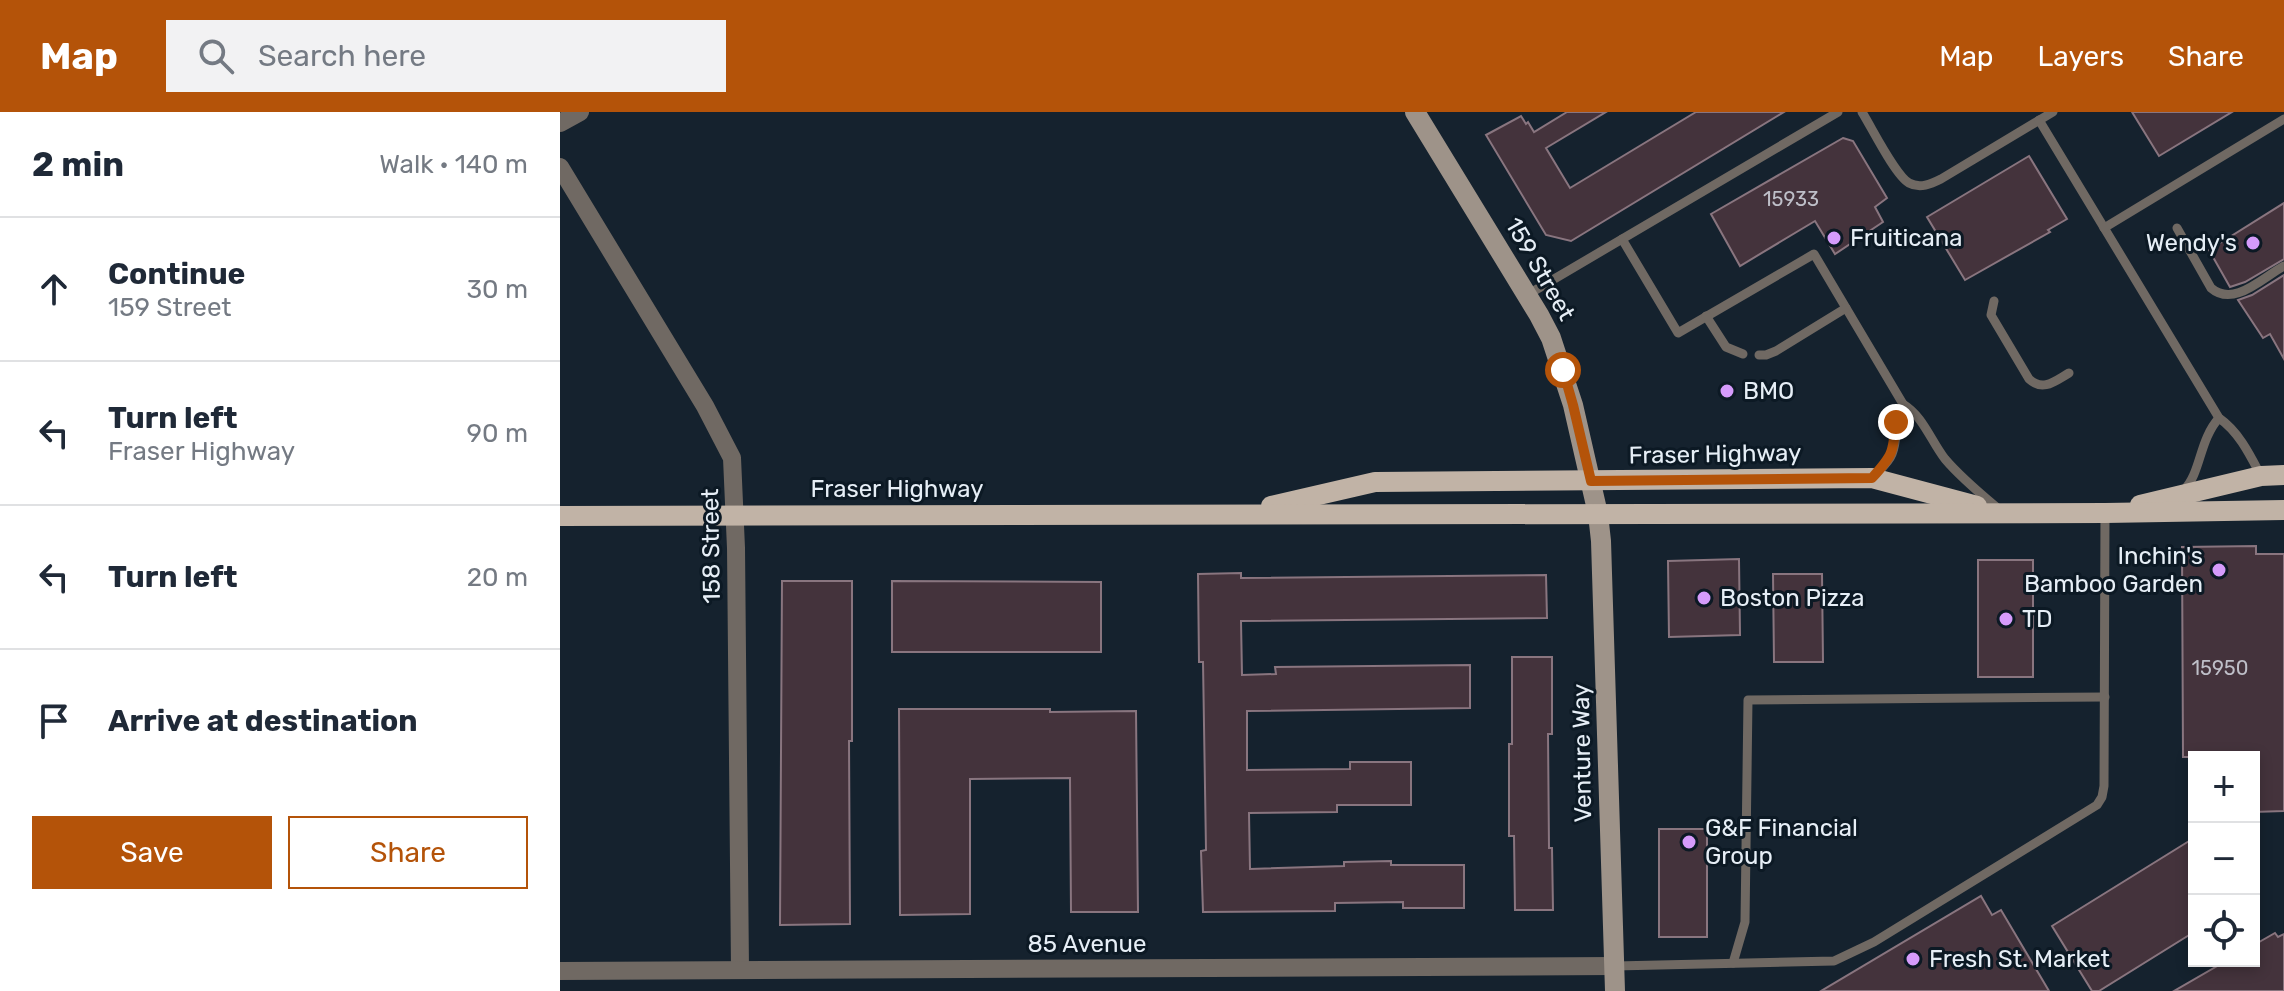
<!DOCTYPE html>
<meta charset="utf-8">
<style>
:root{--surface:#fff;--page:#f2f2f3;--text:#1f2937;--muted:#747a83;--line:#e0e1e3;--accent:#b45309}
body{margin:0;font-family:Rubik,sans-serif;background:var(--page);color:var(--text)}
.controls{position:absolute;right:24px;bottom:24px;display:grid;overflow:hidden;border-radius:0px;box-shadow:0 4px 12px #0003}
.controls button{width:72px;height:72px;display:grid;place-items:center;padding:0;border:0;border-bottom:2px solid var(--line);background:var(--surface);color:var(--text);font:40px sans-serif}
.stop{position:absolute;width:24px;height:24px;margin:-18px;border:6px solid #b45309;border-radius:50%;background:#fff}
.stop.end{background:#b45309;border-color:#fff;box-shadow:0 2px 8px #0008}
.list{margin:0;padding:0;list-style:none}
h2{display:flex;justify-content:space-between;align-items:center;height:104px;margin:0;padding:0 32px;font-size:34px}
h2 small{font-size:26px;font-weight:400;color:var(--muted)}
.list li{display:grid;grid-template-columns:52px 1fr auto;gap:24px;align-items:center;box-sizing:border-box;height:144px;padding:0 32px;border-top:2px solid var(--line)}
.list b{display:block;font-size:30px;white-space:nowrap}
.list p{margin:0;font-size:26px;white-space:nowrap;color:var(--muted)}
.list em{font-size:26px;font-style:normal;color:var(--muted)}
.actions{display:flex;gap:16px;padding:24px 32px}
.actions a{flex:1;padding:18px 0;border:2px solid var(--accent);border-radius:0px;text-align:center;font-size:28px;color:var(--accent)}
.actions .main{background:var(--accent);color:#fff}
.icon{flex:none;width:44px;height:44px;fill:none;stroke:currentColor;stroke-width:2;stroke-linecap:round;stroke-linejoin:round}
.map{position:relative;flex:none;width:1724px;height:879px;overflow:hidden}
header{display:flex;align-items:center;gap:48px;box-sizing:border-box;height:112px;padding:0 40px;background:var(--accent);color:#fff}
header strong{font-size:38px}
nav{display:flex;gap:44px;margin-inline-start:auto;font-size:28px}
.search{width:560px;height:72px;background:var(--page);display:flex;align-items:center;gap:20px;box-sizing:border-box;padding:0 28px;border-radius:0px;color:var(--muted);font-size:30px}
main{display:flex}
aside{flex:1;background:var(--surface)}
.map>svg:first-child{display:block}
.building{fill:#44333c;stroke:#89757f;stroke-width:2}
.lines{fill:none;stroke-linecap:round;stroke-linejoin:round}
.lane{stroke:#706963;stroke-width:9}
.street{stroke:#706963;stroke-width:18}
.secondary{stroke:#9e9389;stroke-width:20}
.primary{stroke:#c1b3a6;stroke-width:20}
.route{stroke:#b45309;stroke-width:10}
.poi-dot{fill:#d59bfb;stroke:#0c1924;stroke-width:3}
.labels{text-anchor:middle;dominant-baseline:central;stroke-width:6;stroke-linejoin:round;paint-order:stroke}
.number-label{font-size:20px;fill:#bebfc8}
.poi-label{font-size:24px;fill:#e6eef6;stroke:#0c1924;text-anchor:start}
.street-label{font-size:24px;fill:#e6eef6;stroke:#0c1924}
</style>
<header>
<strong>Map</strong>
<div class="search"><svg class="icon" aria-label="search" viewBox="0 0 24 24"><circle cx="10" cy="10" r="6"/><path d="M15 15l6 6"/></svg>Search here</div>
<nav><a>Map</a><a>Layers</a><a>Share</a></nav>
</header>
<main>
<aside>
<h2>2 min<small>Walk · 140 m</small></h2>
<ul class="list">
<li><svg class="icon" aria-label="ahead" viewBox="0 0 24 24"><path d="M12 20V5M6 11l6-6 6 6"/></svg><div><b>Continue</b><p>159 Street</p></div><em>30 m</em></li>
<li><svg class="icon" aria-label="left" viewBox="0 0 24 24"><path d="M17 20v-9H6M10 6l-5 5 5 5"/></svg><div><b>Turn left</b><p>Fraser Highway</p></div><em>90 m</em></li>
<li><svg class="icon" aria-label="left" viewBox="0 0 24 24"><path d="M17 20v-9H6M10 6l-5 5 5 5"/></svg><div><b>Turn left</b></div><em>20 m</em></li>
<li><svg class="icon" aria-label="arrive" viewBox="0 0 24 24"><path d="M6 21V4h12l-3 4 3 4H6"/></svg><div><b>Arrive at destination</b></div></li>
</ul>
<div class="actions"><a class="main">Save</a><a>Share</a></div>
</aside>
<div class="map">
<svg width="1724" height="879" viewBox="0 0 1724 879">
<rect width="100%" height="100%" fill="#15222e"/>
<g class="building">
<polygon points="1007,0 1046,0 986,36 1010,76 1136,0 1224,0 1011,129 986,123 926,23 961,4 966,12 968,10 974,20"/>
<polygon points="1572,0 1672,0 1599,44"/>
<polygon points="1283,26 1293,29 1327,86 1315,95 1323,110 1275,142 1255,109 1180,154 1151,102"/>
<polygon points="1469,44 1507,107 1488,118 1490,120 1405,168 1367,105"/>
<polygon points="1724,91 1724,147 1685,170 1670,175 1649,138"/>
<polygon points="1724,163 1724,247 1710,222 1703,226 1678,188 1692,183"/>
<polygon points="1696,434 1696,442 1724,442 1724,699 1694,700 1694,645 1623,645 1622,435"/>
<polygon points="1179,447 1180,523 1109,525 1108,449"/>
<rect x="1418" y="448" width="55" height="117"/>
<polygon points="681,461 681,466 986,463 987,506 681,509 682,563 716,562 715,555 910,553 910,596 687,599 687,658 790,657 790,650 851,650 851,693 777,693 777,700 689,701 690,757 784,754 784,750 831,749 831,753 904,753 904,796 843,796 843,790 775,791 775,799 643,800 641,739 646,738 643,550 639,550 638,462"/>
<polygon points="1213,462 1262,462 1263,550 1214,550"/>
<polygon points="222,469 292,469 292,629 289,629 290,812 220,813"/>
<polygon points="332,469 541,470 541,540 332,540"/>
<polygon points="952,545 992,545 992,622 988,622 989,736 992,736 993,798 955,798 954,724 949,724 949,632 952,632"/>
<polygon points="339,597 490,597 490,600 576,599 578,800 511,800 510,666 410,667 410,802 340,803"/>
<rect x="1099" y="717" width="48" height="108"/>
<polygon points="1634,726 1634,820 1539,879 1532,879 1492,814"/>
<polygon points="1421,784 1432,803 1441,798 1489,879 1261,879"/>
<polygon points="1715,821 1718,825 1724,822 1724,879 1614,879 1666,849 1694,849 1694,833"/>
</g>
<g class="lines">
<g class="lane">
<path d="M1302 0C1312 16 1335 63 1349 71 1360 77 1371 72 1381 67L1493 0"/>
<path d="M1479 8 1659 306C1679 320 1690 343 1701 364"/>
<polyline points="1544,116 1724,7"/>
<path d="M1617 116 1651 176C1674 196 1703 165 1724 154"/>
<path d="M1062 127 1118 221 1254 142 1343 292C1363 304 1371 329 1385 347 1402 367 1422 383 1441 399"/>
<polyline points="967,183 1278,0"/>
<path d="M1434 189 1431 203 1469 267C1483 280 1495 269 1509 261"/>
<polyline points="1146,204 1166,235 1183,242"/>
<polyline points="1199,243 1206,243 1216,239 1286,196"/>
<path d="M1312 366C1319 358 1328 352 1332 342 1339 325 1333 311 1343 292"/>
<path d="M1624 378C1641 361 1639 328 1659 306"/>
<polyline points="1173,851 1185,810 1188,588 1545,585"/>
<polyline points="1055,854 1274,849 1314,830 1537,693 1542,685 1544,674 1545,401"/>
</g>
<g class="street">
<polyline points="0,11 20,0"/>
<polyline points="0,55 145,294 172,346 176,436 180,858"/>
<polyline points="0,859 1055,854"/>
</g>
<polyline class="secondary" points="855,0 979,203 991,226 1013,293 1038,402 1041,429 1055,879"/>
<g class="primary">
<polyline points="1580,393 1701,364 1724,363"/>
<polyline points="711,394 815,370 1312,366 1417,394"/>
<polyline points="0,404 1545,401 1724,398"/>
</g>
</g>
<g class="lines">
<path class="route" d="M1003 258 1013 293 1031 369 1312 366C1333 343 1333 341 1336 310"/>
</g>
<g class="poi-dot">
<circle cx="1274" cy="126" r="8"/>
<circle cx="1693" cy="131" r="8"/>
<circle cx="1167" cy="279" r="8"/>
<circle cx="1659" cy="458" r="8"/>
<circle cx="1144" cy="486" r="8"/>
<circle cx="1446" cy="507" r="8"/>
<circle cx="1129" cy="730" r="8"/>
<circle cx="1353" cy="847" r="8"/>
</g>
<g class="labels">
<g class="number-label">
<text x="1231" y="87">15933</text>
<text x="1660" y="556">15950</text>
</g>
<g class="poi-label">
<text x="1290" y="126">Fruiticana</text>
<text x="1677" y="131" text-anchor="end">Wendy's</text>
<text x="1183" y="279">BMO</text>
<text x="1643" y="444" text-anchor="end">Inchin's<tspan x="1643" dy="28">Bamboo Garden</tspan></text>
<text x="1160" y="486">Boston Pizza</text>
<text x="1462" y="507">TD</text>
<text x="1145" y="716">G&amp;F Financial<tspan x="1145" dy="28">Group</tspan></text>
<text x="1369" y="847">Fresh St. Market</text>
</g>
<g class="street-label">
<text transform="translate(980 157) rotate(60)">159 Street</text>
<text transform="translate(1155 342) rotate(-1)">Fraser Highway</text>
<text x="337" y="377">Fraser Highway</text>
<text transform="translate(151 434) rotate(-91)">158 Street</text>
<text transform="translate(1022 641) rotate(-91)">Venture Way</text>
<text x="527" y="832">85 Avenue</text>
</g>
</g>
</svg>
<div class="controls">
<button>+</button>
<button>−</button>
<button><svg class="icon" aria-label="locate" viewBox="0 0 24 24"><circle cx="12" cy="12" r="6"/><path d="M12 2v4M12 18v4M2 12h4M18 12h4"/></svg></button>
</div>
<div class="stop" style="left:1003px;top:258px"></div>
<div class="stop end" style="left:1336px;top:310px"></div>
</div>
</main>
